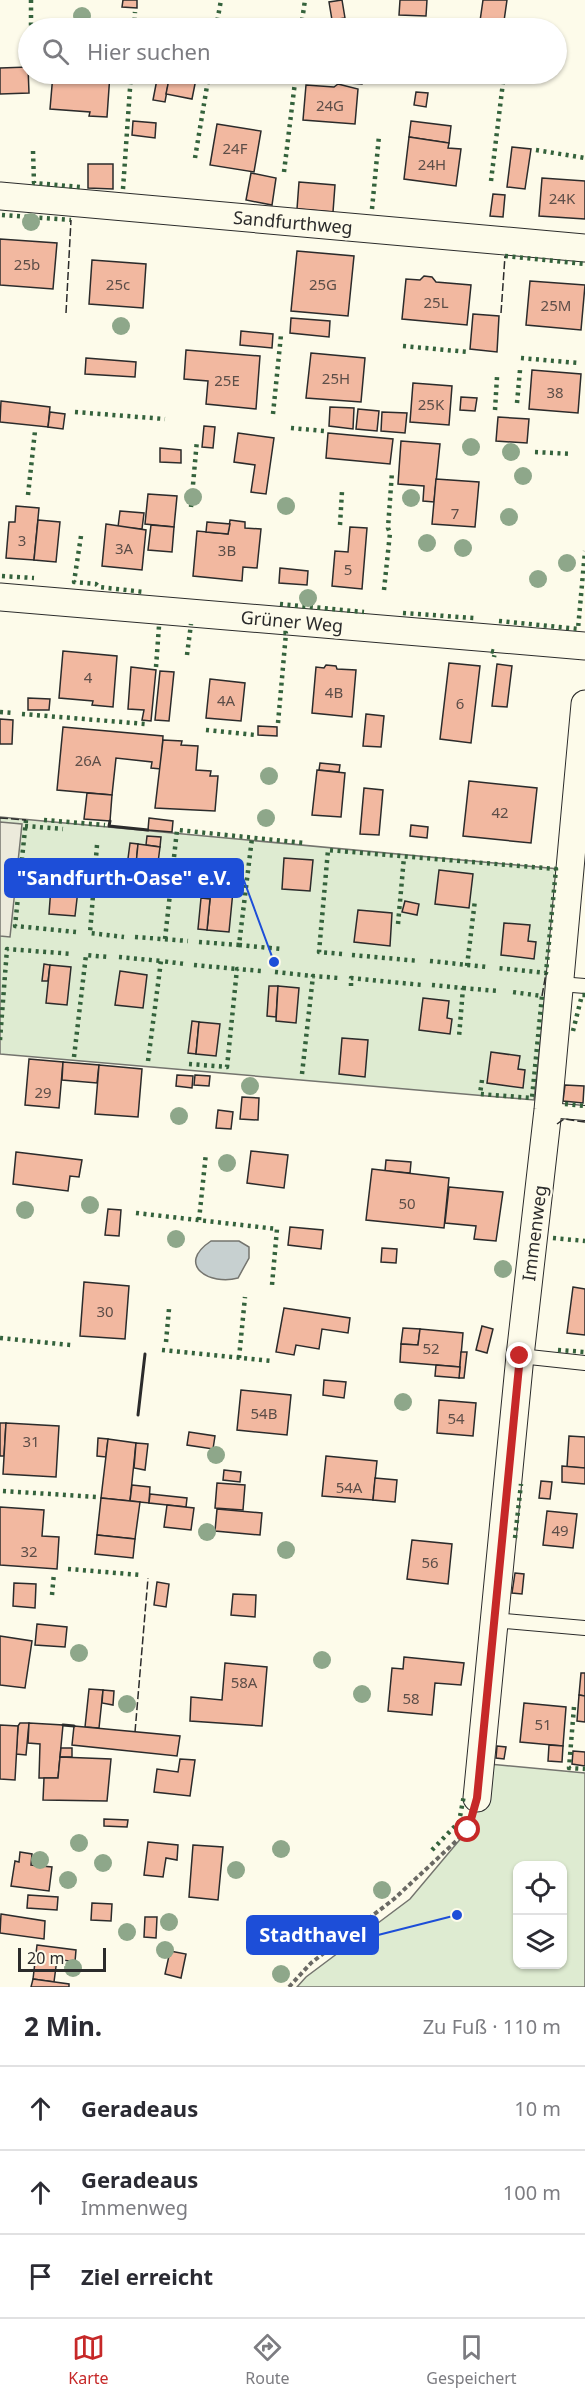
<!DOCTYPE html>
<html lang="de">
<meta charset="utf-8">
<style>
:root{--surface:#fff;--page:#f2f2f3;--text:#2b2b33;--muted:#7c7c81;--line:#e1e1e2;--accent:#c62828}
body{margin:0;font-family:"Noto Sans",sans-serif;background:var(--page);color:var(--text)}
.controls{position:absolute;right:18px;bottom:18px;display:grid;overflow:hidden;border-radius:12px;box-shadow:0 2px 4px #0004}
.controls button{width:54px;height:54px;display:grid;place-items:center;padding:0;border:0;border-bottom:2px solid var(--line);background:var(--surface);color:var(--text);font:30px sans-serif}
.scale{position:absolute;left:18px;bottom:15px;width:88px;box-sizing:border-box;padding-left:6px;border:3px solid #2b2b2b;border-top:0;font-size:16px;line-height:21px;white-space:nowrap;color:#2b2b2b;-webkit-text-stroke:4px #fdfbea;paint-order:stroke}
.stop{position:absolute;width:18px;height:18px;margin:-14px;border:4px solid #c62828;border-radius:50%;background:#fff}
.stop.end{background:#c62828;border-color:#fff;box-shadow:0 2px 6px #0008}
.list{margin:0;padding:0;list-style:none}
h2{display:flex;justify-content:space-between;align-items:center;height:78px;margin:0;padding:0 24px;font-size:26px}
h2 small{font-size:20px;font-weight:400;color:var(--muted)}
.list li{display:grid;grid-template-columns:39px 1fr auto;gap:18px;align-items:center;box-sizing:border-box;height:84px;padding:0 24px;border-top:2px solid var(--line)}
.list b{display:block;font-size:22px;white-space:nowrap}
.list p{margin:0;font-size:20px;white-space:nowrap;color:var(--muted)}
.list em{font-size:20px;font-style:normal;color:var(--muted)}
.icon{flex:none;width:33px;height:33px;fill:none;stroke:currentColor;stroke-width:2;stroke-linecap:round;stroke-linejoin:round}
.map{position:relative;flex:none;width:585px;height:1987px;overflow:hidden}
.search{position:absolute;background:var(--surface);box-shadow:0 2px 4px #0004;left:18px;right:18px;top:18px;height:66px;display:flex;align-items:center;gap:15px;box-sizing:border-box;padding:0 21px;border-radius:33px;color:var(--muted);font-size:22px}
.sheet{height:330px;background:var(--surface)}
nav{display:flex;justify-content:space-around;align-items:center;box-sizing:border-box;height:84px;border-top:2px solid var(--line);background:var(--surface);font-size:16px;color:var(--muted)}
nav a{display:grid;justify-items:center;gap:3px}
nav .on{color:var(--accent)}
.map>svg:first-child{display:block}
.green{fill:#deebd1;stroke:#74746e;stroke-width:1.5;fill-rule:evenodd}
.parking{fill:#eceadb;stroke:#74746e;stroke-width:1.5}
.water{fill:#c7d0d0;stroke:#74746e;stroke-width:1.5}
.building{fill:#f2b8a0;stroke:#2b2b2b;stroke-width:1.5}
.lines{fill:none;stroke-linecap:round;stroke-linejoin:round}
.lane-casing{stroke:#2b2b2b;stroke-width:16}
.street-casing{stroke:#2b2b2b;stroke-width:29}
.path{stroke:#6a6964;stroke-width:4;stroke-dasharray:4.5 3;stroke-linecap:butt}
.lane{stroke:#fdfbea;stroke-width:14}
.street{stroke:#fdfbea;stroke-width:27}
.hedge{stroke:#34623c;stroke-width:4.5;stroke-dasharray:3 4.5;stroke-linecap:butt}
.fence{stroke:#2b2b2b;stroke-width:1.5;stroke-dasharray:8 3;stroke-linecap:butt}
.wall{stroke:#2b2b2b;stroke-width:3}
.tree{fill:#8ea78a}
.route{stroke:#c62828;stroke-width:8}
.labels{text-anchor:middle;dominant-baseline:central;stroke-width:4.5;stroke-linejoin:round;paint-order:stroke}
.number-label{font-size:15px;fill:#5d4e48}
.street-label{font-size:18px;fill:#2b2b2b;stroke:#fdfbea}
.leader{fill:none;stroke:#1d4ed8;stroke-width:2}
.callout-dot{fill:#1d4ed8;stroke:#fdfbea;stroke-width:2}
.callout{fill:#1d4ed8;stroke:#1d4ed8;stroke-width:2}
.callout-label{font-size:20px;text-anchor:middle;font-weight:bold;fill:#fff}
</style>
<div class="map">
<svg width="585" height="1987" viewBox="0 0 585 1987">
<rect width="100%" height="100%" fill="#fdfbea"/>
<g class="green">
<polygon points="0,817 559,869 534,1100 0,1054"/>
<path d="M489 1764 585 1773V1987H297L306 1977 410 1899 468 1830 477 1769ZM518 1866H562V1964H518Z"/>
</g>
<polygon class="parking" points="0,822 22,824 10,937 0,936"/>
<path class="water" d="M211 1241H239L249 1247V1258L238 1278C210 1286 175 1265 211 1241Z"/>
<g class="building">
<polygon points="123,0 137,0 137,8 122,7"/>
<polygon points="342,0 345,18 332,20 329,2"/>
<polygon points="400,0 427,0 426,16 399,15"/>
<polygon points="483,0 507,0 503,28 479,28"/>
<polygon points="181,19 206,24 205,28 178,28"/>
<polygon points="28,67 29,93 0,94 0,68"/>
<polygon points="53,74 110,74 107,117 89,116 90,112 50,109"/>
<polygon points="158,74 170,74 165,102 153,100"/>
<polygon points="170,74 197,74 192,99 166,94"/>
<polygon points="349,74 363,74 362,84 349,83"/>
<polygon points="338,84 358,89 355,124 303,120 306,85 334,87"/>
<polygon points="416,92 428,93 426,107 414,105"/>
<polygon points="133,121 156,123 155,138 132,135"/>
<polygon points="411,121 451,126 449,143 409,137"/>
<polygon points="217,124 261,131 254,172 210,165"/>
<polygon points="409,137 449,143 448,148 461,149 456,186 404,179"/>
<polygon points="512,147 531,149 525,189 507,187"/>
<polygon points="88,164 113,164 113,189 88,188"/>
<polygon points="251,173 276,178 272,205 246,200"/>
<polygon points="542,178 585,181 585,219 539,216"/>
<polygon points="299,182 335,185 333,212 297,209"/>
<polygon points="493,194 505,195 503,217 490,216"/>
<polygon points="0,239 57,243 53,289 0,285"/>
<polygon points="297,251 354,256 348,316 291,311"/>
<polygon points="92,260 146,264 143,308 89,304"/>
<polygon points="424,276 432,277 436,282 471,285 467,325 402,319 406,279 420,280"/>
<polygon points="530,281 585,285 581,330 526,325"/>
<polygon points="473,314 499,316 497,352 470,349"/>
<polygon points="291,318 330,321 329,337 290,333"/>
<polygon points="241,331 273,334 272,348 240,345"/>
<polygon points="186,350 260,356 256,409 206,404 208,381 184,379"/>
<polygon points="311,353 365,358 361,402 306,398"/>
<polygon points="86,358 136,362 135,377 85,374"/>
<polygon points="532,370 581,374 578,413 529,409"/>
<polygon points="413,383 452,386 449,425 410,422"/>
<polygon points="461,397 477,398 475,411 460,410"/>
<polygon points="1,401 50,407 48,427 0,422"/>
<polygon points="330,407 354,408 353,429 329,426"/>
<polygon points="358,409 379,411 377,431 356,429"/>
<polygon points="50,412 65,414 63,429 48,427"/>
<polygon points="382,412 407,413 405,433 381,431"/>
<polygon points="498,417 529,419 527,443 496,441"/>
<polygon points="204,426 215,427 213,448 202,447"/>
<polygon points="238,433 274,438 266,494 251,492 255,465 234,462"/>
<polygon points="328,433 393,439 390,464 326,458"/>
<polygon points="401,441 440,444 434,502 423,501 424,486 398,484"/>
<polygon points="160,448 181,450 181,463 160,462"/>
<polygon points="436,479 479,482 475,527 432,524"/>
<polygon points="148,494 177,496 174,527 145,524"/>
<polygon points="16,506 39,508 34,560 6,558 9,522 15,522"/>
<polygon points="120,511 144,513 142,529 118,527"/>
<polygon points="38,520 60,522 56,562 34,560"/>
<polygon points="230,520 245,522 245,528 261,529 257,568 243,567 242,581 193,576 197,531 228,534"/>
<polygon points="207,522 230,524 228,534 206,532"/>
<polygon points="106,524 146,530 142,570 102,566"/>
<polygon points="151,525 174,527 172,552 148,550"/>
<polygon points="350,527 367,528 362,589 332,586 335,551 348,552"/>
<polygon points="280,568 308,571 307,585 279,583"/>
<polygon points="63,651 117,656 113,707 92,705 93,701 59,698"/>
<polygon points="449,663 480,666 471,743 440,739"/>
<polygon points="497,664 512,666 507,707 492,706"/>
<polygon points="326,665 336,666 337,669 356,670 352,717 312,713 316,667 324,668"/>
<polygon points="131,667 156,670 151,721 142,720 144,710 128,709"/>
<polygon points="160,671 174,672 169,721 155,720"/>
<polygon points="210,679 245,683 241,721 206,718"/>
<polygon points="28,698 50,699 49,710 28,710"/>
<polygon points="366,714 384,716 381,747 363,746"/>
<polygon points="0,719 13,720 12,744 0,744"/>
<polygon points="258,726 277,727 277,736 258,735"/>
<polygon points="63,727 163,736 161,769 151,768 152,762 116,758 112,795 57,790"/>
<polygon points="163,740 182,741 181,745 198,746 196,770 211,771 210,776 218,776 215,811 155,808"/>
<polygon points="320,763 340,765 339,772 319,770"/>
<polygon points="317,770 345,773 341,817 312,815"/>
<polygon points="469,781 537,788 531,843 463,836"/>
<polygon points="364,788 383,790 379,835 360,834"/>
<polygon points="87,793 112,795 110,821 84,819"/>
<polygon points="149,818 173,821 172,832 148,830"/>
<polygon points="411,825 428,827 427,838 410,836"/>
<polygon points="147,836 161,837 160,847 146,845"/>
<polygon points="130,843 138,844 135,875 126,874"/>
<polygon points="138,844 160,847 156,878 135,875"/>
<polygon points="284,858 313,860 310,891 282,889"/>
<polygon points="439,870 473,874 469,908 435,904"/>
<polygon points="51,887 78,890 75,916 49,914"/>
<polygon points="211,889 233,891 229,932 207,930"/>
<polygon points="201,898 210,899 207,930 198,929"/>
<polygon points="405,901 419,904 417,915 402,912"/>
<polygon points="358,910 392,913 390,946 354,942"/>
<polygon points="504,923 530,925 528,941 536,942 534,959 501,955"/>
<polygon points="44,964 50,965 48,981 42,981"/>
<polygon points="50,965 71,967 67,1005 46,1003"/>
<polygon points="120,971 147,975 143,1008 115,1005"/>
<polygon points="269,986 278,986 276,1017 267,1016"/>
<polygon points="278,986 299,988 296,1023 276,1021"/>
<polygon points="423,998 449,1001 447,1018 452,1019 450,1034 419,1030"/>
<polygon points="192,1021 199,1022 196,1054 188,1053"/>
<polygon points="199,1022 220,1024 216,1056 196,1054"/>
<polygon points="342,1038 368,1040 365,1077 339,1074"/>
<polygon points="491,1052 520,1056 518,1069 525,1070 523,1088 487,1083"/>
<polygon points="29,1059 63,1062 59,1108 25,1105"/>
<polygon points="63,1062 99,1065 97,1083 62,1080"/>
<polygon points="99,1065 142,1069 138,1117 95,1114"/>
<polygon points="177,1075 193,1076 192,1088 176,1086"/>
<polygon points="195,1075 210,1076 209,1086 194,1085"/>
<polygon points="565,1085 584,1086 583,1103 563,1101"/>
<polygon points="242,1097 259,1098 258,1120 240,1119"/>
<polygon points="218,1110 233,1112 231,1129 216,1128"/>
<polygon points="251,1151 288,1155 284,1188 247,1183"/>
<polygon points="16,1152 82,1160 79,1177 70,1176 68,1191 13,1184"/>
<polygon points="386,1160 411,1162 410,1173 385,1171"/>
<polygon points="372,1169 449,1178 444,1228 366,1220"/>
<polygon points="449,1187 503,1192 496,1241 474,1239 476,1226 445,1223"/>
<polygon points="108,1209 121,1210 119,1236 105,1235"/>
<polygon points="290,1227 323,1230 321,1249 288,1245"/>
<polygon points="382,1248 397,1249 396,1263 381,1262"/>
<polygon points="84,1282 129,1286 125,1339 80,1336"/>
<polygon points="573,1287 585,1289 585,1335 567,1333"/>
<polygon points="284,1308 350,1318 348,1333 322,1329 319,1349 296,1345 294,1355 276,1352"/>
<polygon points="482,1326 493,1329 487,1353 476,1350"/>
<polygon points="403,1328 420,1329 418,1345 401,1344"/>
<polygon points="420,1329 463,1333 460,1367 400,1362 401,1344 418,1345"/>
<polygon points="461,1352 467,1352 464,1378 459,1378"/>
<polygon points="436,1365 460,1367 459,1378 435,1376"/>
<polygon points="324,1380 346,1382 344,1398 323,1395"/>
<polygon points="241,1390 291,1395 287,1435 237,1430"/>
<polygon points="439,1400 476,1403 473,1436 437,1433"/>
<polygon points="0,1423 6,1423 4,1456 0,1456"/>
<polygon points="6,1423 59,1426 56,1477 3,1474"/>
<polygon points="189,1432 215,1436 213,1449 187,1445"/>
<polygon points="569,1436 585,1437 585,1468 567,1467"/>
<polygon points="98,1438 108,1439 106,1457 97,1456"/>
<polygon points="108,1439 136,1443 130,1501 101,1498"/>
<polygon points="136,1443 148,1444 145,1470 134,1468"/>
<polygon points="326,1456 377,1461 373,1500 322,1496"/>
<polygon points="562,1466 585,1468 585,1484 562,1482"/>
<polygon points="224,1470 241,1472 240,1482 223,1480"/>
<polygon points="375,1478 397,1480 395,1502 373,1500"/>
<polygon points="541,1481 552,1482 550,1499 539,1498"/>
<polygon points="217,1483 245,1485 243,1510 215,1508"/>
<polygon points="132,1485 150,1487 149,1503 130,1501"/>
<polygon points="150,1494 187,1498 186,1507 149,1503"/>
<polygon points="101,1498 140,1502 135,1539 97,1535"/>
<polygon points="167,1505 194,1508 191,1530 164,1527"/>
<polygon points="0,1507 44,1510 42,1536 59,1537 57,1569 0,1565"/>
<polygon points="217,1509 262,1513 260,1535 215,1531"/>
<polygon points="547,1511 577,1514 573,1548 543,1545"/>
<polygon points="97,1535 135,1539 133,1558 95,1554"/>
<polygon points="412,1540 452,1544 448,1584 407,1579"/>
<polygon points="515,1573 524,1574 522,1594 512,1593"/>
<polygon points="157,1582 169,1584 166,1607 154,1605"/>
<polygon points="14,1583 36,1584 35,1608 13,1606"/>
<polygon points="233,1594 256,1595 255,1617 231,1615"/>
<polygon points="37,1624 67,1627 65,1647 35,1645"/>
<polygon points="0,1636 32,1641 25,1688 0,1685"/>
<polygon points="404,1657 464,1663 461,1685 435,1683 432,1715 388,1711 392,1668 403,1669"/>
<polygon points="225,1663 267,1667 262,1726 190,1721 191,1697 222,1700"/>
<polygon points="581,1673 585,1673 585,1696 579,1695"/>
<polygon points="89,1689 103,1690 99,1728 85,1727"/>
<polygon points="103,1690 114,1691 113,1705 102,1703"/>
<polygon points="579,1695 585,1696 585,1722 577,1721"/>
<polygon points="524,1703 566,1707 563,1746 520,1742"/>
<polygon points="20,1723 29,1723 26,1755 16,1754 18,1726"/>
<polygon points="29,1723 63,1725 58,1778 39,1778 40,1744 28,1743"/>
<polygon points="0,1725 18,1726 15,1780 0,1779"/>
<polygon points="74,1726 180,1736 177,1756 72,1745"/>
<polygon points="549,1745 563,1746 562,1762 548,1761"/>
<polygon points="497,1746 506,1747 504,1759 496,1758"/>
<polygon points="61,1748 72,1748 72,1757 60,1757"/>
<polygon points="573,1751 585,1752 585,1766 572,1764"/>
<polygon points="60,1757 111,1759 107,1801 43,1800 44,1778 58,1778"/>
<polygon points="180,1759 195,1760 190,1796 154,1792 157,1769 178,1772"/>
<polygon points="104,1819 128,1820 127,1827 104,1826"/>
<polygon points="148,1842 178,1845 177,1860 166,1858 163,1877 144,1875"/>
<polygon points="193,1845 223,1847 218,1900 189,1897"/>
<polygon points="20,1852 32,1854 31,1865 52,1867 49,1891 11,1886 15,1861 19,1862"/>
<polygon points="28,1895 58,1897 57,1910 27,1908"/>
<polygon points="92,1903 112,1904 111,1921 91,1920"/>
<polygon points="1,1914 45,1921 44,1939 0,1933"/>
<polygon points="145,1917 157,1917 156,1938 144,1937"/>
<polygon points="37,1945 76,1950 75,1962 57,1959 54,1982 33,1979"/>
<polygon points="170,1951 186,1954 181,1978 165,1974"/>
<polygon points="33,1979 69,1984 69,1987 31,1987"/>
</g>
<g class="lines">
<defs>
<g id="lane">
<polyline points="560,984 585,986"/>
<polyline points="548,1110 585,1113"/>
<polyline points="520,1356 585,1363"/>
<polyline points="494,1620 585,1628"/>
</g>
<g id="street">
<polyline points="0,196 585,248"/>
<polyline points="0,597 585,646"/>
<polyline points="477,1798 520,1356 548,1110 585,704"/>
</g>
</defs>
<use href="#lane" class="lane-casing"/>
<use href="#street" class="street-casing"/>
<polyline class="path" points="289,1987 311,1963 394,1899 468,1830 470,1825"/>
<use href="#lane" class="lane"/>
<use href="#street" class="street"/>
<g class="hedge">
<polyline points="31,0 31,28"/>
<polyline points="134,28 135,12"/>
<polyline points="216,28 221,0"/>
<polyline points="301,28 305,0"/>
<polyline points="536,150 585,158"/>
<polyline points="33,151 34,183 81,187"/>
<polyline points="195,158 209,74"/>
<polyline points="284,172 296,74"/>
<polyline points="491,181 504,74"/>
<polyline points="123,189 131,74"/>
<polyline points="372,209 379,136"/>
<polyline points="2,215 71,220"/>
<polyline points="505,256 585,264"/>
<polyline points="403,346 468,352"/>
<polyline points="521,358 578,363"/>
<polyline points="517,403 520,370"/>
<polyline points="495,410 497,377"/>
<polyline points="75,412 165,419"/>
<polyline points="273,414 281,335"/>
<polyline points="291,428 324,431"/>
<polyline points="535,452 572,454"/>
<polyline points="28,495 35,431"/>
<polyline points="191,507 197,440"/>
<polyline points="340,525 342,491"/>
<polyline points="81,536 74,582 96,584 99,587 144,592"/>
<polyline points="2,576 34,578"/>
<polyline points="384,590 390,533 388,528 392,472"/>
<polyline points="280,604 364,612"/>
<polyline points="403,613 474,618"/>
<polyline points="499,621 578,629 585,551"/>
<polyline points="491,651 495,652 494,657"/>
<polyline points="187,655 191,624"/>
<polyline points="156,667 159,626"/>
<polyline points="0,712 13,713"/>
<polyline points="22,714 146,724"/>
<polyline points="278,723 286,633 283,633"/>
<polyline points="206,730 255,735"/>
<polyline points="26,820 15,926 76,932"/>
<polyline points="44,820 105,825"/>
<polyline points="25,826 63,829"/>
<polyline points="97,845 90,933 124,937"/>
<polyline points="398,924 404,857"/>
<polyline points="135,937 188,941"/>
<polyline points="165,939 177,830 305,843"/>
<polyline points="199,942 239,945 252,838"/>
<polyline points="239,945 281,949"/>
<polyline points="342,954 319,952 328,850 556,869 546,973 498,968"/>
<polyline points="352,955 419,961"/>
<polyline points="119,957 161,961"/>
<polyline points="430,961 487,967"/>
<polyline points="194,965 237,969"/>
<polyline points="467,966 475,900"/>
<polyline points="275,972 313,976"/>
<polyline points="432,985 463,988 459,1037"/>
<polyline points="351,986 351,978 422,985"/>
<polyline points="463,988 498,991"/>
<polyline points="573,1031 582,995 585,995"/>
<polyline points="0,1040 7,949 73,954"/>
<polyline points="74,1057 86,955 108,957"/>
<polyline points="148,1061 161,961 185,964"/>
<polyline points="189,1064 227,1067 237,969 261,971"/>
<polyline points="302,1074 313,976 339,978"/>
<polyline points="482,1080 480,1094 532,1098 542,996 512,992"/>
<polyline points="565,1104 585,1106"/>
<polyline points="136,1213 277,1229 272,1285"/>
<polyline points="199,1220 206,1153"/>
<polyline points="553,1238 585,1241"/>
<polyline points="0,1338 71,1345"/>
<polyline points="166,1342 169,1309"/>
<polyline points="162,1350 271,1361"/>
<polyline points="558,1350 585,1352"/>
<polyline points="239,1358 245,1297"/>
<polyline points="3,1491 97,1497"/>
<polyline points="515,1538 521,1484"/>
<polyline points="68,1569 141,1575"/>
<polyline points="52,1595 54,1573"/>
<polyline points="574,1707 569,1768 585,1769"/>
<polyline points="432,1850 459,1822 464,1795"/>
</g>
<g class="fence">
<polyline points="66,313 71,220"/>
<polyline points="501,313 505,256"/>
<polyline points="0,818 26,820"/>
<polyline points="542,996 546,973"/>
<polyline points="557,1124 564,1119 585,1122"/>
<polyline points="135,1732 148,1578"/>
</g>
<g class="wall">
<polyline points="110,821 109,826 148,830"/>
<polyline points="138,1415 145,1354"/>
<polyline points="63,1725 74,1726"/>
</g>
</g>
<g class="tree">
<circle cx="82" cy="16" r="9"/>
<circle cx="31" cy="222" r="9"/>
<circle cx="121" cy="326" r="9"/>
<circle cx="471" cy="447" r="9"/>
<circle cx="511" cy="452" r="9"/>
<circle cx="523" cy="476" r="9"/>
<circle cx="193" cy="497" r="9"/>
<circle cx="411" cy="498" r="9"/>
<circle cx="286" cy="506" r="9"/>
<circle cx="509" cy="517" r="9"/>
<circle cx="427" cy="543" r="9"/>
<circle cx="463" cy="548" r="9"/>
<circle cx="567" cy="563" r="9"/>
<circle cx="538" cy="579" r="9"/>
<circle cx="308" cy="598" r="9"/>
<circle cx="269" cy="776" r="9"/>
<circle cx="266" cy="818" r="9"/>
<circle cx="250" cy="1086" r="9"/>
<circle cx="179" cy="1116" r="9"/>
<circle cx="227" cy="1163" r="9"/>
<circle cx="90" cy="1205" r="9"/>
<circle cx="25" cy="1210" r="9"/>
<circle cx="176" cy="1239" r="9"/>
<circle cx="503" cy="1269" r="9"/>
<circle cx="403" cy="1402" r="9"/>
<circle cx="216" cy="1455" r="9"/>
<circle cx="207" cy="1532" r="9"/>
<circle cx="286" cy="1550" r="9"/>
<circle cx="79" cy="1653" r="9"/>
<circle cx="322" cy="1660" r="9"/>
<circle cx="362" cy="1694" r="9"/>
<circle cx="127" cy="1704" r="9"/>
<circle cx="79" cy="1843" r="9"/>
<circle cx="281" cy="1849" r="9"/>
<circle cx="40" cy="1860" r="9"/>
<circle cx="103" cy="1863" r="9"/>
<circle cx="236" cy="1870" r="9"/>
<circle cx="68" cy="1880" r="9"/>
<circle cx="382" cy="1890" r="9"/>
<circle cx="169" cy="1922" r="9"/>
<circle cx="127" cy="1932" r="9"/>
<circle cx="165" cy="1950" r="9"/>
<circle cx="73" cy="1968" r="9"/>
<circle cx="281" cy="1974" r="9"/>
</g>
<g class="lines">
<polyline class="route" points="468,1830 477,1798 520,1356"/>
</g>
<g class="labels">
<g class="number-label">
<text x="330" y="105">24G</text>
<text x="235" y="148">24F</text>
<text x="432" y="164">24H</text>
<text x="562" y="198">24K</text>
<text x="27" y="264">25b</text>
<text x="118" y="284">25c</text>
<text x="323" y="284">25G</text>
<text x="436" y="302">25L</text>
<text x="556" y="305">25M</text>
<text x="336" y="378">25H</text>
<text x="227" y="380">25E</text>
<text x="555" y="392">38</text>
<text x="431" y="404">25K</text>
<text x="455" y="513">7</text>
<text x="22" y="540">3</text>
<text x="124" y="548">3A</text>
<text x="227" y="550">3B</text>
<text x="348" y="569">5</text>
<text x="88" y="677">4</text>
<text x="334" y="692">4B</text>
<text x="226" y="700">4A</text>
<text x="460" y="703">6</text>
<text x="88" y="760">26A</text>
<text x="500" y="812">42</text>
<text x="43" y="1092">29</text>
<text x="407" y="1203">50</text>
<text x="105" y="1311">30</text>
<text x="431" y="1348">52</text>
<text x="264" y="1413">54B</text>
<text x="456" y="1418">54</text>
<text x="31" y="1441">31</text>
<text x="349" y="1487">54A</text>
<text x="560" y="1530">49</text>
<text x="29" y="1551">32</text>
<text x="430" y="1562">56</text>
<text x="244" y="1682">58A</text>
<text x="411" y="1698">58</text>
<text x="543" y="1724">51</text>
</g>
<g class="street-label">
<text transform="translate(293 222) rotate(5)">Sandfurthweg</text>
<text transform="translate(292 621) rotate(5)">Grüner Weg</text>
<text transform="translate(534 1233) rotate(-83)">Immenweg</text>
</g>
</g>
<path class="leader" d="M274 962L243 878M457 1915L378 1935"/>
<g class="callout-dot">
<circle cx="274" cy="962" r="6"/>
<circle cx="457" cy="1915" r="6"/>
</g>
<g class="callout">
<rect x="5" y="859" width="238" height="38" rx="6"/>
<rect x="247" y="1916" width="131" height="38" rx="6"/>
</g>
<g class="callout-label">
<text x="124" y="885">"Sandfurth-Oase" e.V.</text>
<text x="313" y="1942">Stadthavel</text>
</g>
</svg>
<div class="controls">
<button><svg class="icon" aria-label="locate" viewBox="0 0 24 24"><circle cx="12" cy="12" r="6"/><path d="M12 2v4M12 18v4M2 12h4M18 12h4"/></svg></button>
<button><svg class="icon" aria-label="layers" viewBox="0 0 24 24"><path d="M12 4l9 5-9 5-9-5zM3 14l9 5 9-5"/></svg></button>
</div>
<div class="scale">20 m</div>
<div class="stop" style="left:468px;top:1830px"></div>
<div class="stop end" style="left:520px;top:1356px"></div>
<div class="search"><svg class="icon" aria-label="search" viewBox="0 0 24 24"><circle cx="10" cy="10" r="6"/><path d="M15 15l6 6"/></svg>Hier suchen</div>
</div>
<section class="sheet">
<h2>2 Min.<small>Zu Fuß · 110 m</small></h2>
<ul class="list">
<li><svg class="icon" aria-label="ahead" viewBox="0 0 24 24"><path d="M12 20V5M6 11l6-6 6 6"/></svg><div><b>Geradeaus</b></div><em>10 m</em></li>
<li><svg class="icon" aria-label="ahead" viewBox="0 0 24 24"><path d="M12 20V5M6 11l6-6 6 6"/></svg><div><b>Geradeaus</b><p>Immenweg</p></div><em>100 m</em></li>
<li><svg class="icon" aria-label="arrive" viewBox="0 0 24 24"><path d="M6 21V4h12l-3 4 3 4H6"/></svg><div><b>Ziel erreicht</b></div></li>
</ul>
</section>
<nav>
<a class="on"><svg class="icon" aria-label="map" viewBox="0 0 24 24"><path d="M3 6l6-2 6 2 6-2v14l-6 2-6-2-6 2zM9 4v14M15 6v14"/></svg>Karte</a>
<a><svg class="icon" aria-label="directions" viewBox="0 0 24 24"><path d="M12 3l9 9-9 9-9-9zM9 14v-3h6M13 9l2 2-2 2"/></svg>Route</a>
<a><svg class="icon" aria-label="saved" viewBox="0 0 24 24"><path d="M7 4h10v16l-5-4-5 4z"/></svg>Gespeichert</a>
</nav>
